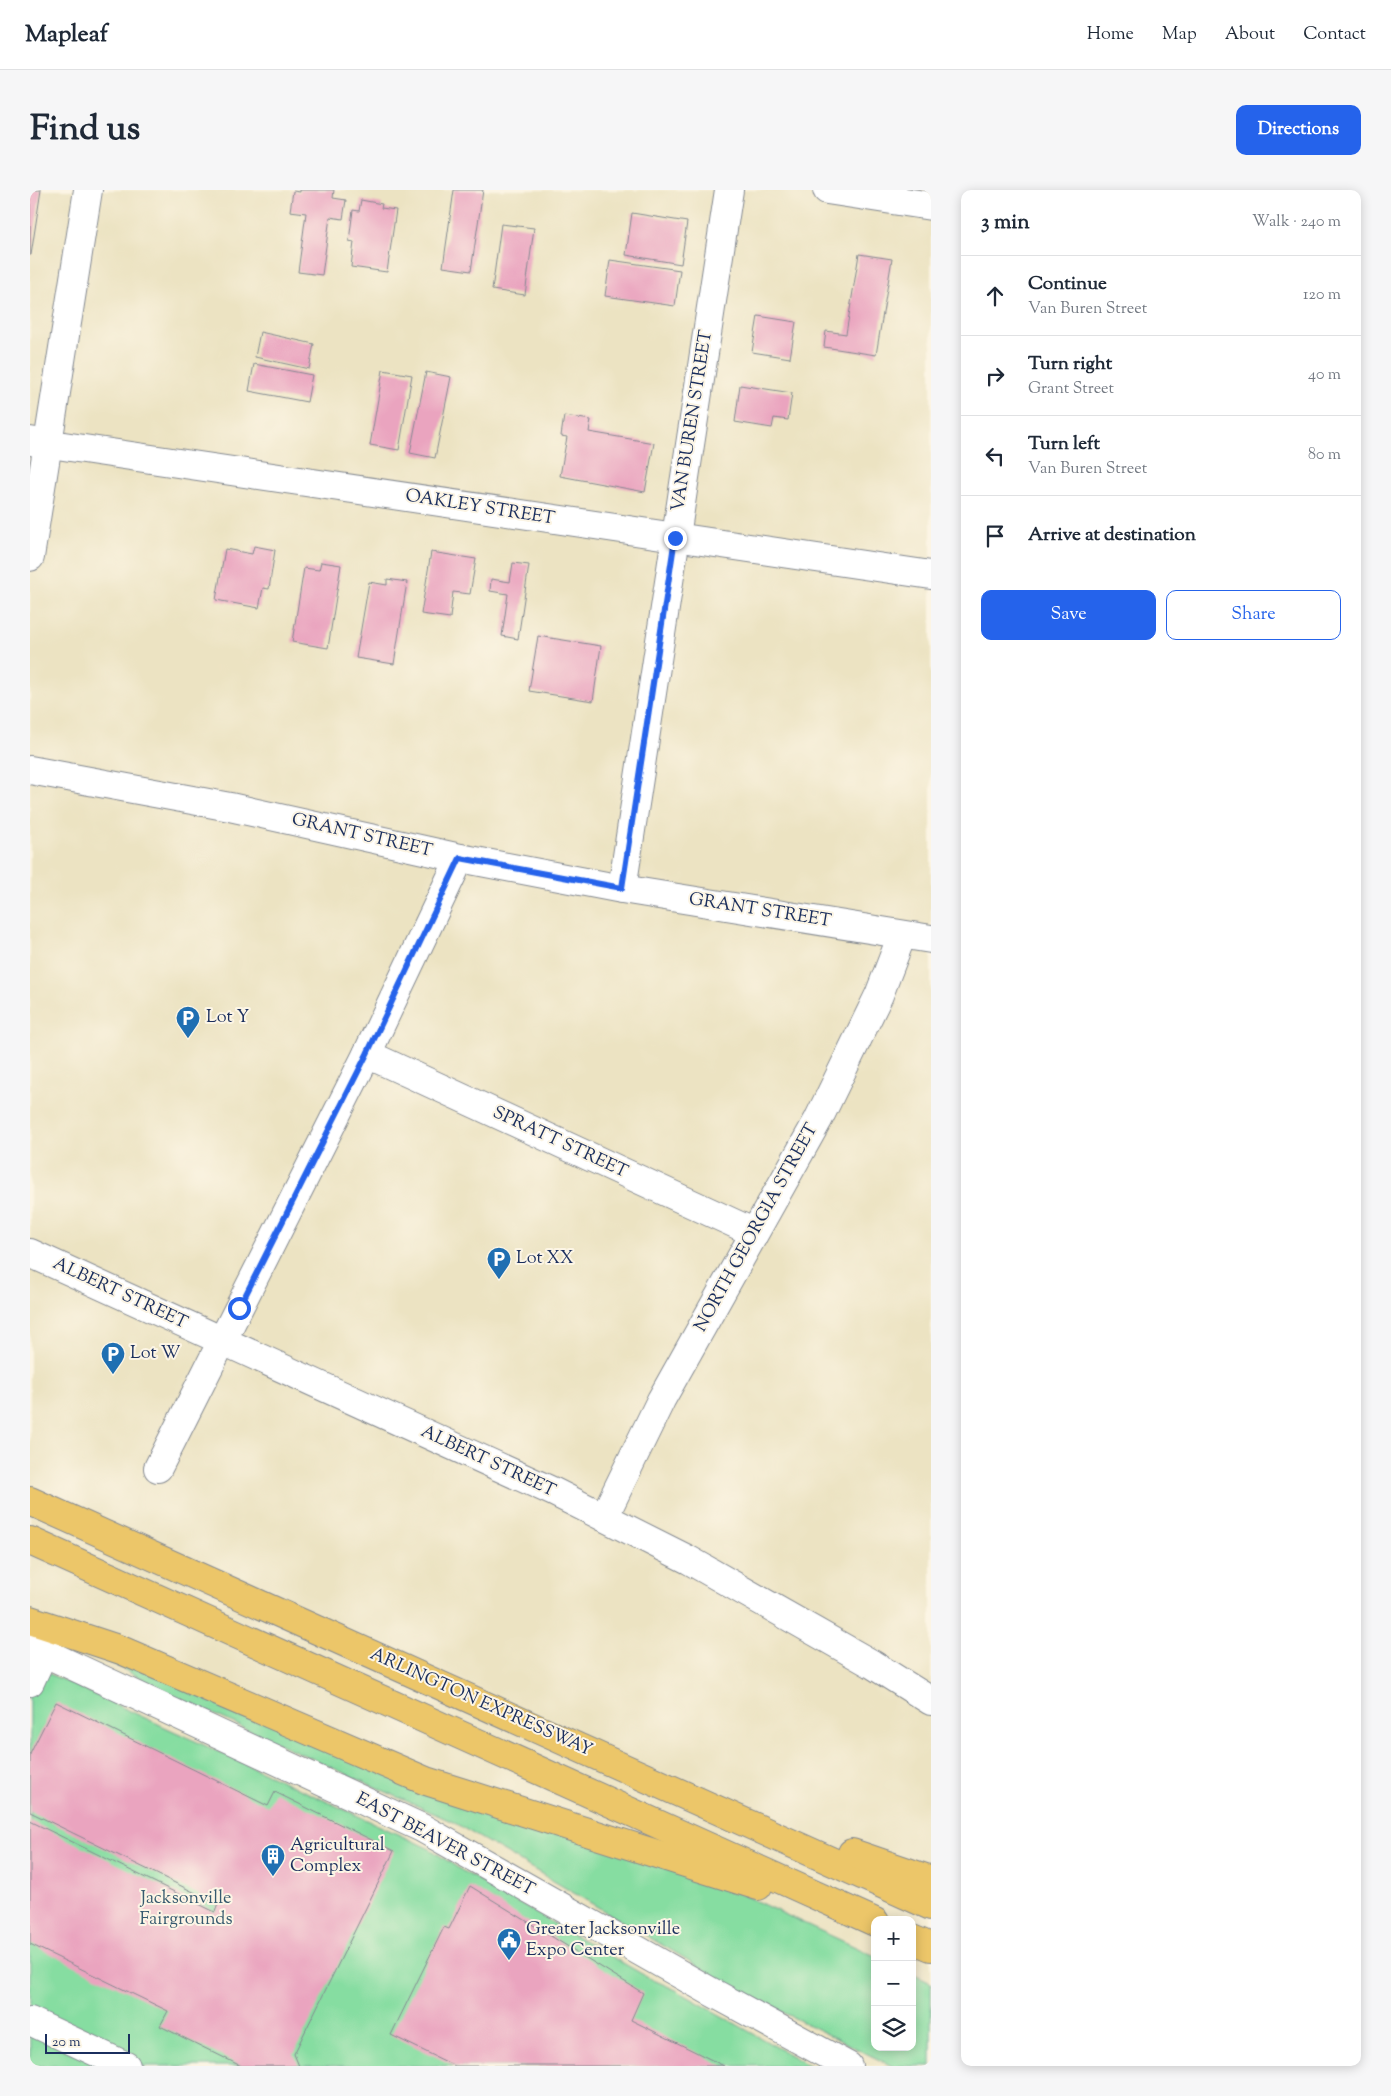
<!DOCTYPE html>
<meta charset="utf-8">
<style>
:root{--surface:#fff;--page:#f6f6f7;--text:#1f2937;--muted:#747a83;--line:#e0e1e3;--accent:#2563eb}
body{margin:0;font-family:"Sorts Mill Goudy",serif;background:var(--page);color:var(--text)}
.controls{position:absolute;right:15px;bottom:15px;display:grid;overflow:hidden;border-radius:10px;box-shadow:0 2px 12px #0003}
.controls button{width:45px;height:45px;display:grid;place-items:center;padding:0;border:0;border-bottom:1px solid var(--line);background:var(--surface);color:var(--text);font:25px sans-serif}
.scale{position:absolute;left:15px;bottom:12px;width:85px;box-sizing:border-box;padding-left:5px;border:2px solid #1b2f5e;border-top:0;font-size:14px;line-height:18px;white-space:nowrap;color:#1b2f5e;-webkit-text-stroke:4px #fcf5e5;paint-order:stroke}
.stop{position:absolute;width:15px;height:15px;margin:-11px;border:4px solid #2563eb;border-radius:50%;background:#fff}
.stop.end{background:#2563eb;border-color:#fff;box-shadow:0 1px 5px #0008}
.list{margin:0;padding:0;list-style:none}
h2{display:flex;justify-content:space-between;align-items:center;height:65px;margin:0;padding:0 20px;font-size:21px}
h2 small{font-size:16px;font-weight:400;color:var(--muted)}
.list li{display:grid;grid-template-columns:32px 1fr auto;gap:15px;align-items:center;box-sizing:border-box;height:80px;padding:0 20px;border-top:1px solid var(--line)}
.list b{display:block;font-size:19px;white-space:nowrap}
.list p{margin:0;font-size:16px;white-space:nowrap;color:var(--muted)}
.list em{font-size:16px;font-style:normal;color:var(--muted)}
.actions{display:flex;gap:10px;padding:15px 20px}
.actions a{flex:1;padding:11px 0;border:1px solid var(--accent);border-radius:10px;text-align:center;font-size:18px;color:var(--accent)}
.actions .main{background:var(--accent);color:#fff}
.icon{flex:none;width:28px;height:28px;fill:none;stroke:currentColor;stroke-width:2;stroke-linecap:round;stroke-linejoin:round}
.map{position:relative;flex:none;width:901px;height:1876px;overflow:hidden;border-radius:10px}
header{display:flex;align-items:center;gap:30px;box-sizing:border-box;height:70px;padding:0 25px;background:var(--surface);border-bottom:1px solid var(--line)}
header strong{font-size:24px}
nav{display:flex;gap:28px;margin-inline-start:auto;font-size:18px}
.intro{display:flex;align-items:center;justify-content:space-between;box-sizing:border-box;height:120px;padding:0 30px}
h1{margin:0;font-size:35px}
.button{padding:12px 22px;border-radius:10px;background:var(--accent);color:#fff;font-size:18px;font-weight:700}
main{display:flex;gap:30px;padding:0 30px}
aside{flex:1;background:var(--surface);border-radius:10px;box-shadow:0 2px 12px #0003}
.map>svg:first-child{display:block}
.green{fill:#86dda1;stroke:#508680}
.building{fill:#eaa4bf}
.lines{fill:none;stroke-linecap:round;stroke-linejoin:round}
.minor-casing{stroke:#848990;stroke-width:30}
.highway-casing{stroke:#848990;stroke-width:30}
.minor{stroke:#fff;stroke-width:28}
.highway{stroke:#ecc669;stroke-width:28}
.route{stroke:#2563eb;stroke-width:6}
.labels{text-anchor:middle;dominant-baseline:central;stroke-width:4;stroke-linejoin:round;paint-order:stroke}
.street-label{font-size:18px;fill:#1b2f5e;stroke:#fcf5e5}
.poi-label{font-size:18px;fill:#1b2f5e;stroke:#fcf5e5;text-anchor:start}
.park-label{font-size:18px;fill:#365a6f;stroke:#fcf5e5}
</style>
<header>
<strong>Mapleaf</strong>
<nav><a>Home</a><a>Map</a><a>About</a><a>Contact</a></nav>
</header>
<div class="intro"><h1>Find us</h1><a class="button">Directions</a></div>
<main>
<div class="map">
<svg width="901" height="1876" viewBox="0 0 901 1876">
<rect width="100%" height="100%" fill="#fcf5e5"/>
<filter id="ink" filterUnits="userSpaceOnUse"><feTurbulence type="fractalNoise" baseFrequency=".02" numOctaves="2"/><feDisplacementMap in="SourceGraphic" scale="10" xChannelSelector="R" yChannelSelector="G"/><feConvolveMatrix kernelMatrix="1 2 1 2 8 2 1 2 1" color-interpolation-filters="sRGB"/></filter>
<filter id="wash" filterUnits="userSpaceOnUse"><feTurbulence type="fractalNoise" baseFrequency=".0096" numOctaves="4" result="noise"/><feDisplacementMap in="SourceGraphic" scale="20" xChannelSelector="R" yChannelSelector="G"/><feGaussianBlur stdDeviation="1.12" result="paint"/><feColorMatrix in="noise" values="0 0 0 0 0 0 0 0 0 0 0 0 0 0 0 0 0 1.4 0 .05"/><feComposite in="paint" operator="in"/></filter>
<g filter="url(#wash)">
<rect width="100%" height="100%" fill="#ece3c2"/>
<g class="green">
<polygon points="48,1456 704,1701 845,1766 845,1857 882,1857 882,1784 901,1793 901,1876 862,1876 714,1803 423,1632 161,1514"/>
<polygon points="0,1475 400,1659 434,1682 619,1788 646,1800 780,1876 0,1876"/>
</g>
<g id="blocks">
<g class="building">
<polygon points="0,0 11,0 1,65 0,65"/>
<polygon points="270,0 304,0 303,8 316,10 313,29 300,27 292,85 268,82 276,23 260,21 263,1 270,2"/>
<polygon points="424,0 453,0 441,81 413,77"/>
<polygon points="331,10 352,14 351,18 366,20 357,82 321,77 324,52 319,51 323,20 329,21"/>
<polygon points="602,23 657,32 651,74 596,65"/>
<polygon points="471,34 504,38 495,105 462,100"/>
<polygon points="829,64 862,69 846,165 794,157 796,141 816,144"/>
<polygon points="580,70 650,80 645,116 575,106"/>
<polygon points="728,126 766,132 760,168 722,162"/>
<polygon points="230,142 284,154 279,179 225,167"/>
<polygon points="224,174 282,185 277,212 219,201"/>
<polygon points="353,180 382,185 369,260 340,255"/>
<polygon points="396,182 421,187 405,268 380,263"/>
<polygon points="710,195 762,203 758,230 744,228 742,238 705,232"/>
<polygon points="534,226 561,230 559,242 624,253 615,302 530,286 537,247 531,246"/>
<polygon points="224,356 245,360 239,399 233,398 229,418 186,410 195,359 222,364"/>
<polygon points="401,362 446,369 440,404 423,402 420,428 391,424"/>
<polygon points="291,372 311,375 298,458 262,452 274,378 289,380"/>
<polygon points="483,373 499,375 488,449 472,446 478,404 460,401 461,389 480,392"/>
<polygon points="357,389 377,392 364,474 326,468 339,392 357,395"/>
<polygon points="508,446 571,456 563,511 499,501"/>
<polygon points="26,1512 238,1616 245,1602 364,1661 264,1864 269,1876 211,1876 130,1836 138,1821 0,1754 0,1631 185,1722 188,1714 0,1622 0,1564"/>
<polygon points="440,1696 613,1803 601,1830 694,1876 425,1876 361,1845 414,1737 419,1739"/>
</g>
</g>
</g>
<g filter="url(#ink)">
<use href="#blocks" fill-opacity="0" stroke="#848990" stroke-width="1"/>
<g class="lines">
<defs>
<g id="minor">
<polyline points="797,0 901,16"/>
<polyline points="0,251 901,385"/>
<polyline points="0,367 58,0"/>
<polyline points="0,580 200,617 430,668 592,699 901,749"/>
<polyline points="592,699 699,0"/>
<polyline points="337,864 723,1042"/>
<polyline points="0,1063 524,1302 659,1370 842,1474 901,1511"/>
<polyline points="128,1278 337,864 430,668"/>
<polyline points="574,1327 631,1210 788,930 849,805 872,745"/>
<polyline points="0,1456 392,1638 678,1800 818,1876"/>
<polyline points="0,1492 14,1462"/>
<polyline points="0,1831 96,1876"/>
</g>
<g id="highway">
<polyline points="0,1311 901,1716"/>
<polyline points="0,1351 845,1732"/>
<polyline points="0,1430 91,1460 396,1591 728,1696"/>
<polyline points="822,1663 901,1690"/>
<polyline points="882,1749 901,1757"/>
</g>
</defs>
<use href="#minor" class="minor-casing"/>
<use href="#highway" class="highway-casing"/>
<use href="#minor" class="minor"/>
<use href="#highway" class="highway"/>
</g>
</g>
<g class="lines" filter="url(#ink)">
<polyline class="route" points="209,1118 337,864 430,668 592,698 645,348"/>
</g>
<defs>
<symbol id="parking-pin" viewBox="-11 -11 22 30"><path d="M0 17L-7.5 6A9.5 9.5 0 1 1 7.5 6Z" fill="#1f6fb2" stroke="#fcf5e5"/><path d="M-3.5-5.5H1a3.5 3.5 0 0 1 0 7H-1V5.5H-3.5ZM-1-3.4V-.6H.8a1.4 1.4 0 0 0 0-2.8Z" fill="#fff"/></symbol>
<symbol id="building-pin" viewBox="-11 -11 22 30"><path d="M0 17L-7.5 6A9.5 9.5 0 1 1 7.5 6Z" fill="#1f6fb2" stroke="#fcf5e5"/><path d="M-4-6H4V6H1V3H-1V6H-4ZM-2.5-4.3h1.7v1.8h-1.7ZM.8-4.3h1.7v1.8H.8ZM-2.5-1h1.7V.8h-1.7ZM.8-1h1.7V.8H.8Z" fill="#fff"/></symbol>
<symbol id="civic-pin" viewBox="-11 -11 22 30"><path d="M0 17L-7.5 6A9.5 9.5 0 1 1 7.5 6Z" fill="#1f6fb2" stroke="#fcf5e5"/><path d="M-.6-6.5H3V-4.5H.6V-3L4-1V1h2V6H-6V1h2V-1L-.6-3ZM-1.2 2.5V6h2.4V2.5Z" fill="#fff"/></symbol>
</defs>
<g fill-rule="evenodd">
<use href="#parking-pin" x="144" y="814" width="28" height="38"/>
<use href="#parking-pin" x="455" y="1055" width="28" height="38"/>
<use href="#parking-pin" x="69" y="1150" width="28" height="38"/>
<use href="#building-pin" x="229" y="1652" width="28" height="38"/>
<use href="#civic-pin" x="465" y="1736" width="28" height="38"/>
</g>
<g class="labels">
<g class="street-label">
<text transform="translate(663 231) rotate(-81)">VAN BUREN STREET</text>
<text transform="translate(450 318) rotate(9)">OAKLEY STREET</text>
<text transform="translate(332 646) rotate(13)">GRANT STREET</text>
<text transform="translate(730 721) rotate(9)">GRANT STREET</text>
<text transform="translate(530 953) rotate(25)">SPRATT STREET</text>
<text transform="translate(727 1038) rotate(-61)">NORTH GEORGIA STREET</text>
<text transform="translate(90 1104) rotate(25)">ALBERT STREET</text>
<text transform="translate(458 1272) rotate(25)">ALBERT STREET</text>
<text transform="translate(451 1513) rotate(24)">ARLINGTON EXPRESSWAY</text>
<text transform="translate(415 1655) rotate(28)">EAST BEAVER STREET</text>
</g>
<g class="poi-label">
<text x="176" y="828">Lot Y</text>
<text x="486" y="1069">Lot XX</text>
<text x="100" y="1164">Lot W</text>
<text x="260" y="1656">Agricultural<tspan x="260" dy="21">Complex</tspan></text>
<text x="496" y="1740">Greater Jacksonville<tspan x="496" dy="21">Expo Center</tspan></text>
</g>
<g class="park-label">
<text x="156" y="1709">Jacksonville<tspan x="156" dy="21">Fairgrounds</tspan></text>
</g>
</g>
</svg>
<div class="controls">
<button>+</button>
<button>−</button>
<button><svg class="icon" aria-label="layers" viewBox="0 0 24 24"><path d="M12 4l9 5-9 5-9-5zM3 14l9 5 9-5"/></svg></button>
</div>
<div class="scale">20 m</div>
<div class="stop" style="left:209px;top:1118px"></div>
<div class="stop end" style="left:645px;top:348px"></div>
</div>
<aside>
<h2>3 min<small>Walk · 240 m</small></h2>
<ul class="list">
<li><svg class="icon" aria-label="ahead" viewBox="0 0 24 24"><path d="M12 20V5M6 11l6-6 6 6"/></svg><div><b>Continue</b><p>Van Buren Street</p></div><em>120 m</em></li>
<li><svg class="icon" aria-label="right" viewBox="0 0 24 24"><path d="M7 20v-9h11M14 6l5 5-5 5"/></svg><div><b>Turn right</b><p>Grant Street</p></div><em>40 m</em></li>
<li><svg class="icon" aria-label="left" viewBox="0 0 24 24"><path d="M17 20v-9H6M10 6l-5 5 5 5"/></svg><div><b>Turn left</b><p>Van Buren Street</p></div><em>80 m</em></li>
<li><svg class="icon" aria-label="arrive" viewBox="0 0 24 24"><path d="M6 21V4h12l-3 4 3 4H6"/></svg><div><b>Arrive at destination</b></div></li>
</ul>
<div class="actions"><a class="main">Save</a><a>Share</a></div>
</aside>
</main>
